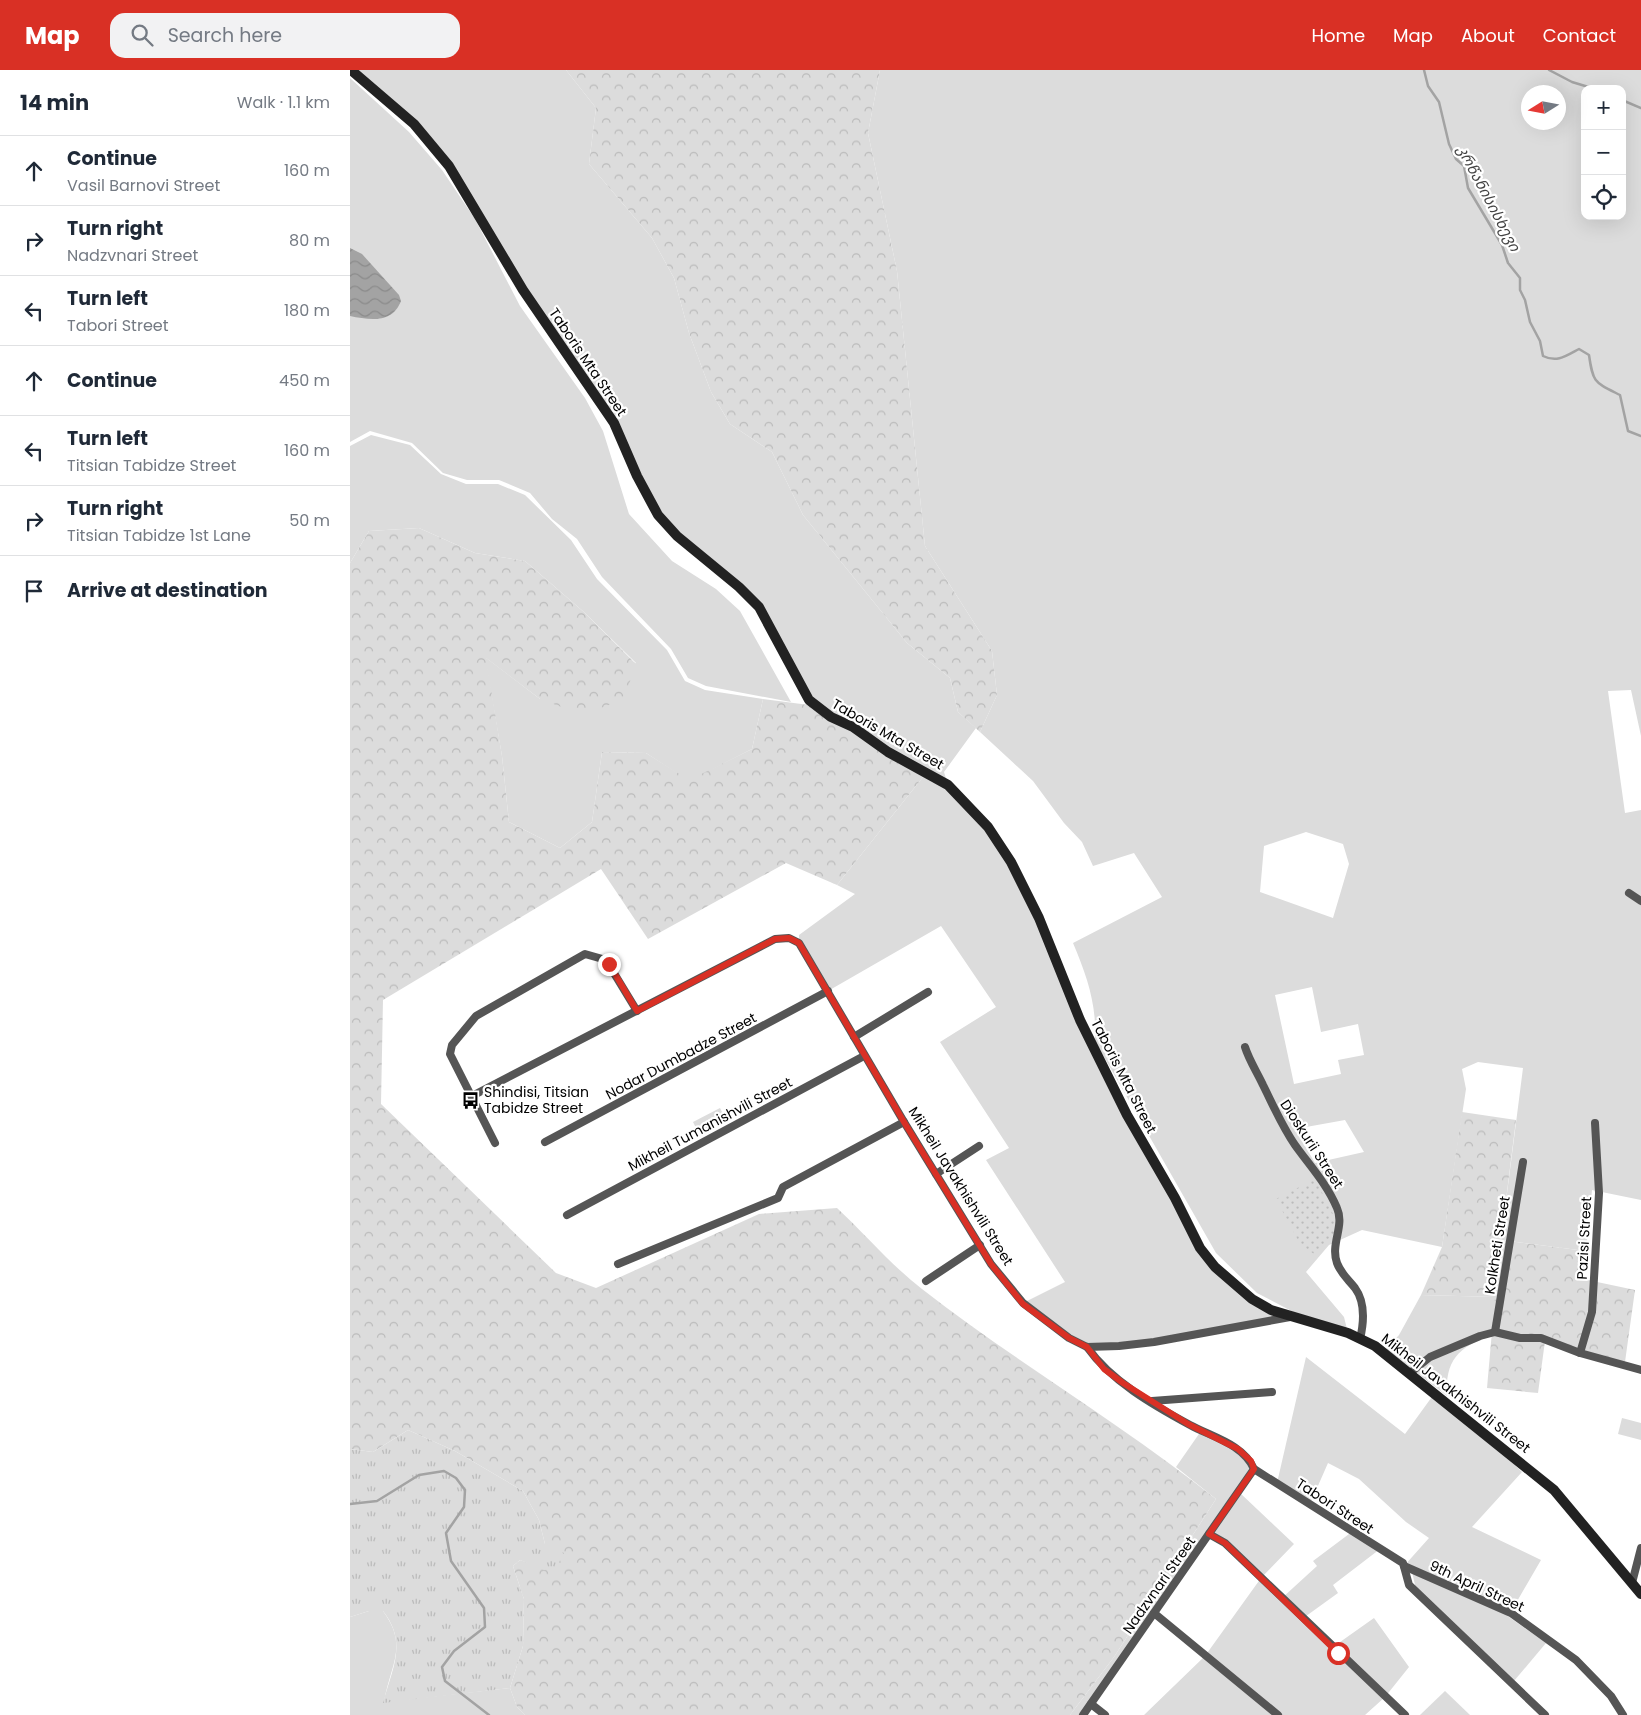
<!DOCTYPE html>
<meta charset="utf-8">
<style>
:root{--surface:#fff;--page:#f2f2f3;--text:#1f2937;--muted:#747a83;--line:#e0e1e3;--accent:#d93025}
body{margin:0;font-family:Poppins,"Noto Sans Georgian",sans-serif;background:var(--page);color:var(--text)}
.controls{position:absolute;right:15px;top:15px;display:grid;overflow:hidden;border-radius:10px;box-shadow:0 5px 20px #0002}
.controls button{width:45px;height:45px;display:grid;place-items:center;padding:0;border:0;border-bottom:1px solid var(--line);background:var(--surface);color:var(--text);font:25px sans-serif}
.compass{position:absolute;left:1171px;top:15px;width:45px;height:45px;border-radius:50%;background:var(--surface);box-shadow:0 5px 20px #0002;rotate:259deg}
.stop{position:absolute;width:15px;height:15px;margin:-11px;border:4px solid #d93025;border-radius:50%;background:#fff}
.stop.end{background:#d93025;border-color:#fff;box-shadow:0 1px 5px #0008}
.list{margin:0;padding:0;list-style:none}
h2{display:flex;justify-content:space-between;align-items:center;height:65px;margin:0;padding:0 20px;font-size:21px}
h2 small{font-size:16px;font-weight:400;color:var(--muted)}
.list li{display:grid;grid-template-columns:32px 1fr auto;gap:15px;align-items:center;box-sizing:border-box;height:70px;padding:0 20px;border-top:1px solid var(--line)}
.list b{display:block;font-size:19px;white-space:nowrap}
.list p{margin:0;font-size:16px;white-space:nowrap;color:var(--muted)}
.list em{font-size:16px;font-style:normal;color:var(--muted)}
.icon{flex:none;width:28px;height:28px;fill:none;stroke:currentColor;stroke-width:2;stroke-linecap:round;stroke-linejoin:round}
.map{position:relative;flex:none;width:1291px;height:1645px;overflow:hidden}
header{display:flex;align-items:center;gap:30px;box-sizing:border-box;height:70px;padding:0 25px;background:var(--accent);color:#fff}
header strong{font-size:24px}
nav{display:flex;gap:28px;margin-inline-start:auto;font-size:18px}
.search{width:350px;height:45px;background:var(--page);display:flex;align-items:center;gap:12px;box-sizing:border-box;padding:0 18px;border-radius:15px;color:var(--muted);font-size:19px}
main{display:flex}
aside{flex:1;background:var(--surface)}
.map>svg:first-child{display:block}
.grass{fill:#dcdcdc;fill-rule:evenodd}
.forest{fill:url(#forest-crowns)}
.park{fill:url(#park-tufts)}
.garden{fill:url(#garden-dots)}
.water{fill:url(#water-waves)}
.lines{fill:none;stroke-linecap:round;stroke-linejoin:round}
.stream{stroke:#a3a3a3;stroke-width:2.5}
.street{stroke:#555;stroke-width:8}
.secondary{stroke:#222;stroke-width:10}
.route{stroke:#d93025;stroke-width:6}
.labels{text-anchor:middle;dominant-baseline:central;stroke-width:4.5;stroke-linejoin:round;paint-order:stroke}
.street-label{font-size:14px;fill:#000;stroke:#fff}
.poi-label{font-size:14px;fill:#000;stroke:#fff;text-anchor:start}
.water-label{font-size:15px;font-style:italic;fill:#444;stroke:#fff}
</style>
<header>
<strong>Map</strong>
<div class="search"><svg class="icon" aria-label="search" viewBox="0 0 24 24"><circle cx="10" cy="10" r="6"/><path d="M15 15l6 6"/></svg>Search here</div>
<nav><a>Home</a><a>Map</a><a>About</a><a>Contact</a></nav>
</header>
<main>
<aside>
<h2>14 min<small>Walk · 1.1 km</small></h2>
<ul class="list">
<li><svg class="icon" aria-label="ahead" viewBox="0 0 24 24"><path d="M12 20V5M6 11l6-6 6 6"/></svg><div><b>Continue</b><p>Vasil Barnovi Street</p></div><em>160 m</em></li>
<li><svg class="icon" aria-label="right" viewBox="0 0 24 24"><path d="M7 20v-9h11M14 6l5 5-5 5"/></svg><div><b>Turn right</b><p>Nadzvnari Street</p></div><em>80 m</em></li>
<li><svg class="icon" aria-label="left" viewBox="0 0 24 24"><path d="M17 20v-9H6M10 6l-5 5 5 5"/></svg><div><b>Turn left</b><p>Tabori Street</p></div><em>180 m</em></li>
<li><svg class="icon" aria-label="ahead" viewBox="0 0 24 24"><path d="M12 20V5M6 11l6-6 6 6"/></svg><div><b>Continue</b></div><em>450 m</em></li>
<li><svg class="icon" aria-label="left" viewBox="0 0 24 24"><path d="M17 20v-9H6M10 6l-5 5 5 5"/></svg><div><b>Turn left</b><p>Titsian Tabidze Street</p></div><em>160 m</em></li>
<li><svg class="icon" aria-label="right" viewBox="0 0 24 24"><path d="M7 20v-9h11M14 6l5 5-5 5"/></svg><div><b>Turn right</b><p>Titsian Tabidze 1st Lane</p></div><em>50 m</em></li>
<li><svg class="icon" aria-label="arrive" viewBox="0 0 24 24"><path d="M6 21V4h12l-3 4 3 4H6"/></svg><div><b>Arrive at destination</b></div></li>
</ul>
</aside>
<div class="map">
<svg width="1291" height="1645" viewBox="0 0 1291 1645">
<defs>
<pattern id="forest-crowns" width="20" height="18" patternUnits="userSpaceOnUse" patternTransform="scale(1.25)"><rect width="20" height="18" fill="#dcdcdc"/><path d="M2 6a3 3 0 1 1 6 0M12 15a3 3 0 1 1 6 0" fill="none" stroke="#bbb"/></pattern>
<pattern id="park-tufts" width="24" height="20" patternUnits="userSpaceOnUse" patternTransform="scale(1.25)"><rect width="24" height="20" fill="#dcdcdc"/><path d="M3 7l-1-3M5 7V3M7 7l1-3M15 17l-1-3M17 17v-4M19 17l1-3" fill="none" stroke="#bbb"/></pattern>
<pattern id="garden-dots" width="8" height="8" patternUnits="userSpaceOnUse" patternTransform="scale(1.25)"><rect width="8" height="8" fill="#dcdcdc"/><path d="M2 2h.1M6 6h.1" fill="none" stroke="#bbb" stroke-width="1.8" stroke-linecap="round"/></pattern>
<pattern id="water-waves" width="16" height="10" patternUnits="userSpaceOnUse" patternTransform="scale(1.25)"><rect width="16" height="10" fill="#a3a3a3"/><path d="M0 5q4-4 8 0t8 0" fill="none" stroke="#8b8b8b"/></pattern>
</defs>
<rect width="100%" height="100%" fill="#fff"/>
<g class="grass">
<polygon points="0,0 216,0 246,38 239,94 302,168 324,208 339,263 361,322 380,354 422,382 453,445 557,573 600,608 608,642 626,658 594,702 598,715 661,792 730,950 837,1154 879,1212 940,1247 804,1272 737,1277 673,1233 715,1212 636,1090 659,1078 590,972 646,937 591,856 478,921 449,873 449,865 505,824 487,815 577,702 468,638 411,540 306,446 263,352 97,98 57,52"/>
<path d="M530 0H1291V666L1281 620 1258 621 1275 743 1291 740V1130L1242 1120 1236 1181 1151 1170 1173 998 1128 992 1112 999 1116 1019 1092 1177 1012 1160 979 1175 956 1202 994 1247 997 1259 951 1246 907 1223 866 1183 745 971C747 935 737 906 723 873L812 827 784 783 743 796 732 772 714 753 683 711 630 662 647 625 642 581 575 476 547 201 518 63ZM1235 19H1272V146H1235ZM1178 22H1208V52H1178ZM956 762 993 774 999 794 983 848 910 822 914 776ZM962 917 971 962 1008 954 1014 985 988 990 991 1004 944 1014 925 925ZM995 1050 1014 1082 965 1093 945 1059Z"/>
<polygon points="0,8 59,62 92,100 125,149 170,236 235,328 253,361 279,444 322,491 366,519 390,541 441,632 356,616 338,608 321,579 252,507 227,469 202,449 180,423 149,410 117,410 93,403 62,373 20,361 0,372"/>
<polygon points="21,365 60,375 91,404 116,414 148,414 175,425 221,470 247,509 317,580 335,611 355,620 413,629 402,679 339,711 296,683 252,682 242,752 210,778 159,752 152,686 135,587 190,629 286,593 235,543 175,491 125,483 69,458 19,461 0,493 0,376"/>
<polygon points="370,1038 376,1050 349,1064 343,1052"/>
<path d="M1071 1225 1146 1227 1142 1266C1108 1276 1095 1291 1097 1326L1036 1279 1049 1265Z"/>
<polygon points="956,1287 1055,1364 1084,1324 1131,1362 1172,1402 1122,1457 1191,1490 1162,1540 1054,1496 1079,1468 1056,1452 1009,1409 978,1393 960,1434 927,1413"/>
<polygon points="1272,1348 1291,1353 1291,1370 1268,1364"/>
<polygon points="851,1361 888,1379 904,1399 889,1422 944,1474 911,1508 932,1528 967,1496 963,1491 1003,1461 1030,1479 983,1515 988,1523 952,1549 983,1577 1024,1548 1059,1597 1035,1627 1015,1645 794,1645 855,1586 911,1508 859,1464 733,1645 720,1645 764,1587 866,1429 826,1397"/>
<polygon points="1062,1502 1152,1542 1196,1573 1164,1611 1066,1519"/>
<path d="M19 1541H33C59 1576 40 1595 34 1632L160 1618 167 1637 175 1645H0V1547Z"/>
<polygon points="1095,1621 1120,1645 1070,1645"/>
</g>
<g class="forest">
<polygon points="216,0 530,0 518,63 547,201 575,476 642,581 647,625 630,662 608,642 600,608 557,573 453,445 422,382 380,354 361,322 339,263 324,208 302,168 239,94 246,38"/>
<path d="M69 458 125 483 175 491 235 543 286 594 274 629 233 645 190 629 136 588 152 686 159 752 210 778 242 752 252 682 296 683 339 710 402 679 413 629 459 635 577 702 487 815 436 793 298 869 251 799 33 930 31 1034 206 1203 246 1218 409 1144 487 1138C515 1164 541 1195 572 1219 667 1293 772 1354 866 1429L764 1587 720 1645H175L167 1637 160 1618 173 1576 174 1529 163 1496 170 1490 182 1494 195 1474 189 1450 173 1421 105 1381 58 1360 23 1382 0 1379V493L19 461Z"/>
<polygon points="1112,1042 1166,1050 1151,1170 1236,1181 1233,1209 1285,1220 1275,1292 1195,1271 1188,1323 1137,1318 1145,1227 1071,1225 1092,1177"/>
</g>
<path class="park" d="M58 1360 105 1381 173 1421 189 1450 195 1474 214 1483 206 1498 194 1500 170 1490 163 1496 174 1529 173 1576 160 1618 33 1633C42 1598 58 1573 33 1541H19L0 1547V1379L23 1382Z"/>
<polygon class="garden" points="965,1109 984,1146 985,1163 964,1184 950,1174 926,1129"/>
<path class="water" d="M0 178 12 184 49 225 51 231C42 254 20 250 0 246Z"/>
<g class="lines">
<g class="stream">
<path d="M1074 0 1078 16 1089 32 1099 74 1106 89 1114 96 1118 118 1152 175 1158 193 1170 208V220L1175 230 1180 252 1190 271 1193 286C1207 293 1216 286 1229 279L1239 285C1243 313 1244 312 1270 325L1278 361 1291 366"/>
<polyline points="1199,0 1222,12 1245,19"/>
<polyline points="1272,30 1291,38"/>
<polyline points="0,1434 27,1431 69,1405 94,1401 106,1408 115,1420 114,1437 96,1463 101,1491 134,1538 135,1557 104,1581 92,1597 95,1611 139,1645"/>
</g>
<g class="street">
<polyline points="1279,823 1291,831"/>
<polyline points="504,967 578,922"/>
<path d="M895 977C899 990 907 1002 913 1015 923 1035 932 1056 945 1075 960 1096 977 1114 987 1138 995 1156 980 1174 987 1193 991 1204 998 1209 1005 1218 1016 1233 1014 1252 1010 1269"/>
<polyline points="122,1026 425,869 439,868 449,873 554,1052 641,1194 673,1233 719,1268 737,1277 769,1276 804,1272 940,1247"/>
<polyline points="195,1072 478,921"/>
<polyline points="145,1073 100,984 102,975 126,946 235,884 256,890 287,941"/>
<polyline points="586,1104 629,1076"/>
<polyline points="217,1145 514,986"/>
<polyline points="268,1194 428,1128 433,1117 554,1052"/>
<polyline points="576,1211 630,1175"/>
<polyline points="1145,1262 1173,1092"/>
<path d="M737 1277C761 1311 803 1335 840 1355 862 1367 893 1374 904 1399L1053 1493 1059 1515 1195 1645"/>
<polyline points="1230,1283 1242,1242 1249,1123 1245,1053"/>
<polyline points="1060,1303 1080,1287 1130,1266 1145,1262 1170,1268 1191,1268 1230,1283 1291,1300"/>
<polyline points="802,1331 922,1322"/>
<polyline points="859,1464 875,1473 1055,1645"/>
<polyline points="1054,1496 1161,1543 1226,1590 1261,1626 1273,1645"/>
<polyline points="1282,1513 1291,1478"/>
<polyline points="804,1543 928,1645"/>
<polyline points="741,1634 755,1645"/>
<polyline points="733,1645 904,1399"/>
</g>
<polyline class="secondary" points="1,0 64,54 99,96 173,220 264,353 287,406 308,445 327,466 389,517 409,537 459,630 481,647 503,657 538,682 598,715 638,757 661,792 689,848 730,950 777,1045 825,1128 850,1178 865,1197 902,1229 921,1240 998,1263 1025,1276 1204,1420 1291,1524"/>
</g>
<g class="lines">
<polyline class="route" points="259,894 287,941 425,869 439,868 449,873 554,1052 641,1194 673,1234 719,1268 737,1277 754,1299 773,1313 838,1354 888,1379 901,1391 904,1399 859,1464 875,1473 988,1583"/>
</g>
<defs>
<symbol id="bus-bare" viewBox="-9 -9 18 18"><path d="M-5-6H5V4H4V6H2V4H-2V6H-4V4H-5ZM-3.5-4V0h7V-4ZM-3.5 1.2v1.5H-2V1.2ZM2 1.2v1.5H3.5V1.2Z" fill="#000" stroke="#fff" stroke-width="2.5" paint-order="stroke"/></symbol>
</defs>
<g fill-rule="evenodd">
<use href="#bus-bare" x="108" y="1018" width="25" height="25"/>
</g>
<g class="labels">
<g class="street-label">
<text transform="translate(238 292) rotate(56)">Taboris Mta Street</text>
<text transform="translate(538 664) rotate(30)">Taboris Mta Street</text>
<text transform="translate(331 986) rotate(-28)">Nodar Dumbadze Street</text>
<text transform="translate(774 1006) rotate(63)">Taboris Mta Street</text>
<text transform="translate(360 1054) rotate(-28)">Mikheil Tumanishvili Street</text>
<text transform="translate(962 1074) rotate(57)">Dioskurii Street</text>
<text transform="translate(611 1116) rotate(58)">Mikheil Javakhishvili Street</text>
<text transform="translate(1234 1168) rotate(-87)">Pazisi Street</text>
<text transform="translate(1147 1175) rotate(-81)">Kolkheti Street</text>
<text transform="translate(1106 1323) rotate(38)">Mikheil Javakhishvili Street</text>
<text transform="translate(985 1436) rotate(33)">Tabori Street</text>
<text transform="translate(809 1515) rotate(-55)">Nadzvnari Street</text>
<text transform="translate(1127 1516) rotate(25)">9th April Street</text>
</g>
<g class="poi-label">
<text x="134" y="1022">Shindisi, Titsian<tspan x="134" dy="16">Tabidze Street</tspan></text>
</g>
<g class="water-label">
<text transform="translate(1139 128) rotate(62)">კრწანისისხევი</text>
</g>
</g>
</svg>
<div class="controls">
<button>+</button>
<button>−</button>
<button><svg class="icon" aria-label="locate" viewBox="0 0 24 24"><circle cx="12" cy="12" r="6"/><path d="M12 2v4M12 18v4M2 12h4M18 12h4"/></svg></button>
</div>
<svg class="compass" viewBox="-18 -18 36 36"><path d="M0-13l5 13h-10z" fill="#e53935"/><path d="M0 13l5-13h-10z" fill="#747a83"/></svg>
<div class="stop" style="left:988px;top:1583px"></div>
<div class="stop end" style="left:259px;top:894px"></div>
</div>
</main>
